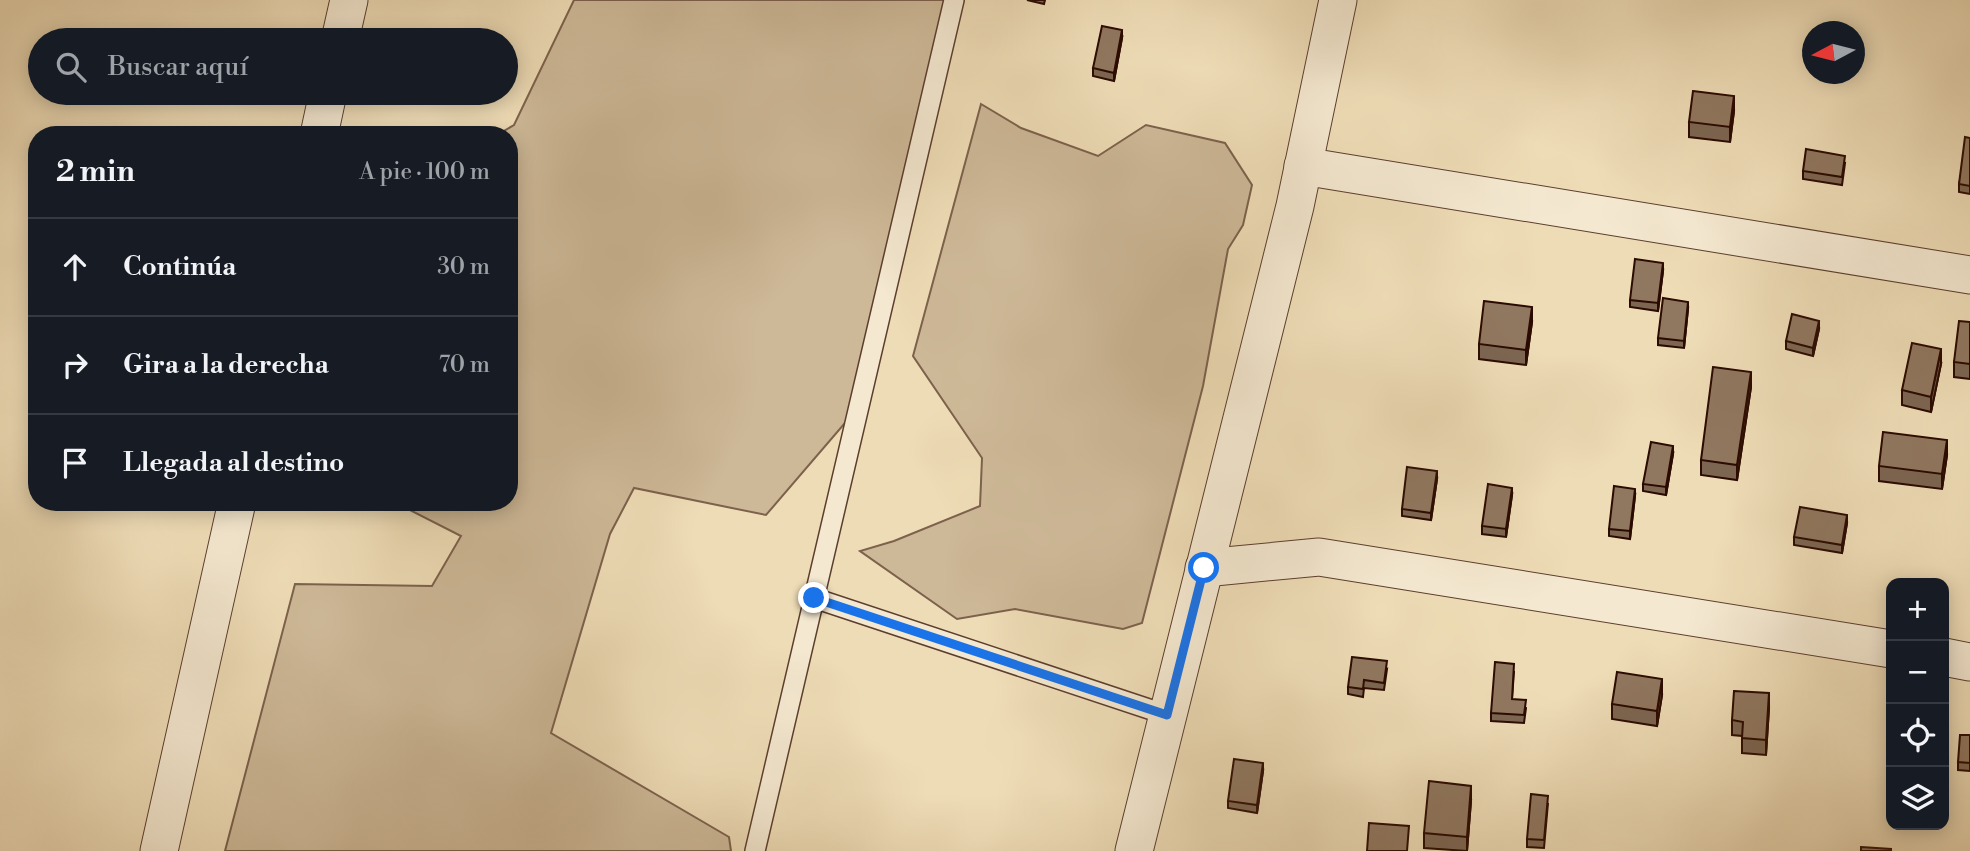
<!DOCTYPE html>
<html lang="es">
<meta charset="utf-8">
<style>
:root{--surface:#171b24;--page:#20242c;--text:#f1f3f6;--muted:#9ea1a6;--line:#363941}
body{margin:0;font-family:"Libre Bodoni",serif;background:var(--page);color:var(--text)}
.controls{position:absolute;right:21px;bottom:21px;display:grid;overflow:hidden;border-radius:14px;box-shadow:0 4px 18px #0003}
.controls button{width:63px;height:63px;display:grid;place-items:center;padding:0;border:0;border-bottom:2px solid var(--line);background:var(--surface);color:var(--text);font:35px sans-serif}
.compass{position:absolute;left:1802px;top:21px;width:63px;height:63px;border-radius:50%;background:var(--surface);box-shadow:0 4px 18px #0003;rotate:263deg}
.stop{position:absolute;width:21px;height:21px;margin:-16px;border:5px solid #1a73e8;border-radius:50%;background:#fff}
.stop.end{background:#1a73e8;border-color:#fff;box-shadow:0 2px 7px #0008}
.list{margin:0;padding:0;list-style:none}
h2{display:flex;justify-content:space-between;align-items:center;height:91px;margin:0;padding:0 28px;font-size:30px}
h2 small{font-size:23px;font-weight:400;color:var(--muted)}
.list li{display:grid;grid-template-columns:46px 1fr auto;gap:21px;align-items:center;box-sizing:border-box;height:98px;padding:0 28px;border-top:2px solid var(--line)}
.list b{display:block;font-size:26px;white-space:nowrap}
.list em{font-size:23px;font-style:normal;color:var(--muted)}
.icon{flex:none;width:38px;height:38px;fill:none;stroke:currentColor;stroke-width:2;stroke-linecap:round;stroke-linejoin:round}
.map{position:relative;flex:none;width:1970px;height:851px;overflow:hidden}
.search{position:absolute;background:var(--surface);box-shadow:0 4px 18px #0003;left:28px;top:28px;width:490px;height:77px;display:flex;align-items:center;gap:18px;box-sizing:border-box;padding:0 24px;border-radius:38px;color:var(--muted);font-size:26px}
.panel{position:absolute;background:var(--surface);box-shadow:0 4px 18px #0003;left:28px;top:126px;width:490px;height:385px;border-radius:28px}
.map>svg:first-child{display:block}
.green{fill:#cdb897;stroke:#7c614c;stroke-width:2}
.lines{fill:none;stroke-linecap:round;stroke-linejoin:round}
.lane-casing{stroke:#5c3e2e;stroke-width:22}
.street-casing{stroke:#5c3e2e;stroke-width:39}
.lane{stroke:#f4e8d0;stroke-width:19}
.street{stroke:#f4e8d0;stroke-width:37}
.wall{fill:#7c6652;stroke:#2b0a00;stroke-width:2}
.shaded-wall{fill:#655342;stroke:#2b0a00;stroke-width:2}
.building{fill:#90775f;stroke:#2b0a00;stroke-width:2}
.route{stroke:#1a73e8;stroke-width:9}
</style>
<div class="map">
<svg width="1970" height="851" viewBox="0 0 1970 851">
<rect width="100%" height="100%" fill="#eedcb6"/>
<filter id="stains"><feTurbulence type="fractalNoise" baseFrequency=".00286" numOctaves="4"/><feColorMatrix values="0 0 0 0 .2 0 0 0 0 .09 0 0 0 0 .02 0 0 0 .5 -.17"/></filter>
<radialGradient id="worn" r=".72"><stop offset=".6" stop-color="#630" stop-opacity="0"/><stop offset="1" stop-color="#630" stop-opacity=".3"/></radialGradient>
<g class="green">
<polygon points="574,0 945,0 863,402 766,515 634,488 610,534 551,733 729,837 731,851 225,851 295,584 432,586 461,536 400,505 387,502 509,502 509,135 497,135 514,125"/>
<polygon points="981,104 1021,128 1098,156 1146,125 1225,143 1252,185 1243,225 1228,249 1203,386 1142,623 1123,629 1015,609 957,619 860,551 894,541 980,506 982,458 913,356"/>
</g>
<g class="lines">
<defs>
<g id="lane">
<polyline points="814,598 1167,715"/>
<polyline points="755,851 954,0"/>
</g>
<g id="street">
<polyline points="340,40 349,0"/>
<polyline points="319,135 328,93"/>
<polyline points="1303,166 1970,275"/>
<polyline points="1204,568 1319,557 1891,649"/>
<polyline points="1944,657 1970,662"/>
<polyline points="159,851 237,502"/>
<polyline points="1134,851 1295,206 1338,0"/>
</g>
</defs>
<use href="#lane" class="lane-casing"/>
<use href="#street" class="street-casing"/>
<use href="#lane" class="lane"/>
<use href="#street" class="street"/>
</g>
<g class="wall">
<polygon points="1027,0 1045,0 1044,4"/>
<polygon points="1122,38 1114,81 1093,76 1093,68"/>
<polygon points="1734,111 1730,142 1689,137 1689,122"/>
<polygon points="1970,138 1970,194 1959,192 1959,184"/>
<polygon points="1845,163 1842,185 1803,179 1803,171"/>
<polygon points="1663,271 1658,311 1630,307 1630,300"/>
<polygon points="1688,309 1684,348 1658,345 1658,338"/>
<polygon points="1532,322 1526,365 1479,359 1479,344"/>
<polygon points="1970,322 1970,379 1954,377 1954,362"/>
<polygon points="1819,329 1813,356 1786,349 1786,341"/>
<polygon points="1941,364 1931,412 1902,405 1902,390"/>
<polygon points="1751,387 1737,480 1701,475 1701,460"/>
<polygon points="1673,454 1666,495 1643,491 1643,484"/>
<polygon points="1947,455 1942,489 1879,481 1879,466"/>
<polygon points="1437,479 1431,520 1402,516 1402,509"/>
<polygon points="1512,495 1506,537 1482,534 1482,526"/>
<polygon points="1635,496 1630,539 1609,536 1609,529"/>
<polygon points="1847,523 1842,553 1794,545 1794,537"/>
<polygon points="1387,669 1384,690 1364,688 1363,697 1348,694 1348,687"/>
<polygon points="1514,671 1512,699 1526,708 1524,723 1491,721 1491,713"/>
<polygon points="1662,695 1657,726 1612,719 1612,704"/>
<polygon points="1769,708 1766,755 1742,753 1742,736 1732,735 1732,720"/>
<polygon points="1970,735 1970,771 1958,770 1958,762"/>
<polygon points="1263,771 1257,813 1228,808 1228,801"/>
<polygon points="1471,801 1467,851 1424,848 1424,833"/>
<polygon points="1548,803 1544,848 1527,847 1527,839"/>
</g>
<g class="shaded-wall">
<polygon points="1122,30 1122,38 1114,81 1114,73"/>
<polygon points="1734,96 1734,111 1730,142 1730,127"/>
<polygon points="1663,263 1663,271 1658,311 1658,303"/>
<polygon points="1688,302 1688,309 1684,348 1684,341"/>
<polygon points="1532,307 1532,322 1526,365 1526,350"/>
<polygon points="1819,321 1819,329 1813,356 1813,348"/>
<polygon points="1941,349 1941,364 1931,412 1931,397"/>
<polygon points="1751,372 1751,387 1737,480 1737,465"/>
<polygon points="1947,440 1947,455 1942,489 1942,474"/>
<polygon points="1673,446 1673,454 1666,495 1666,487"/>
<polygon points="1437,471 1437,479 1431,520 1431,513"/>
<polygon points="1512,488 1512,495 1506,537 1506,529"/>
<polygon points="1635,489 1635,496 1630,539 1630,531"/>
<polygon points="1847,515 1847,523 1842,553 1842,545"/>
<polygon points="1662,679 1662,695 1657,726 1657,711"/>
<polygon points="1769,693 1769,708 1766,755 1766,740"/>
<polygon points="1263,763 1263,771 1257,813 1257,805"/>
<polygon points="1471,786 1471,801 1467,851 1467,837"/>
</g>
<g class="building">
<polygon points="1102,26 1122,30 1114,73 1093,68"/>
<polygon points="1693,91 1734,96 1730,127 1689,122"/>
<polygon points="1965,137 1970,138 1970,186 1959,184"/>
<polygon points="1806,149 1845,156 1842,177 1803,171"/>
<polygon points="1635,259 1663,263 1658,303 1630,300"/>
<polygon points="1663,298 1688,302 1684,341 1658,338"/>
<polygon points="1484,301 1532,307 1526,350 1479,344"/>
<polygon points="1792,314 1819,321 1813,348 1786,341"/>
<polygon points="1959,321 1970,322 1970,364 1954,362"/>
<polygon points="1912,343 1941,349 1931,397 1902,390"/>
<polygon points="1713,367 1751,372 1737,465 1701,460"/>
<polygon points="1883,432 1947,440 1942,474 1879,466"/>
<polygon points="1651,442 1673,446 1666,487 1643,484"/>
<polygon points="1407,467 1437,471 1431,513 1402,509"/>
<polygon points="1488,484 1512,488 1506,529 1482,526"/>
<polygon points="1614,486 1635,489 1630,531 1609,529"/>
<polygon points="1800,507 1847,515 1842,545 1794,537"/>
<polygon points="1352,657 1387,661 1384,683 1364,680 1363,689 1348,687"/>
<polygon points="1495,662 1514,664 1512,699 1526,700 1524,715 1491,713"/>
<polygon points="1617,672 1662,679 1657,711 1612,704"/>
<polygon points="1734,691 1769,693 1766,740 1742,738 1743,722 1732,720"/>
<polygon points="1960,735 1970,735 1970,763 1958,762"/>
<polygon points="1234,759 1263,763 1257,805 1228,801"/>
<polygon points="1429,781 1471,786 1467,837 1424,833"/>
<polygon points="1531,794 1548,796 1544,840 1527,839"/>
<polygon points="1369,823 1409,826 1407,851 1367,851"/>
<polygon points="1861,847 1891,849 1891,851 1861,851"/>
</g>
<g class="lines">
<polyline class="route" points="814,598 1167,715 1204,568"/>
</g>
<rect width="100%" height="100%" filter="url(#stains)"/>
<rect width="100%" height="100%" fill="url(#worn)"/>
</svg>
<div class="controls">
<button>+</button>
<button>−</button>
<button><svg class="icon" aria-label="locate" viewBox="0 0 24 24"><circle cx="12" cy="12" r="6"/><path d="M12 2v4M12 18v4M2 12h4M18 12h4"/></svg></button>
<button><svg class="icon" aria-label="layers" viewBox="0 0 24 24"><path d="M12 4l9 5-9 5-9-5zM3 14l9 5 9-5"/></svg></button>
</div>
<svg class="compass" viewBox="-18 -18 36 36"><path d="M0-13l5 13h-10z" fill="#e53935"/><path d="M0 13l5-13h-10z" fill="#9ea1a6"/></svg>
<div class="stop" style="left:1204px;top:568px"></div>
<div class="stop end" style="left:814px;top:598px"></div>
<div class="search"><svg class="icon" aria-label="search" viewBox="0 0 24 24"><circle cx="10" cy="10" r="6"/><path d="M15 15l6 6"/></svg>Buscar aquí</div>
<section class="panel">
<h2>2 min<small>A pie · 100 m</small></h2>
<ul class="list">
<li><svg class="icon" aria-label="ahead" viewBox="0 0 24 24"><path d="M12 20V5M6 11l6-6 6 6"/></svg><div><b>Continúa</b></div><em>30 m</em></li>
<li><svg class="icon" aria-label="right" viewBox="0 0 24 24"><path d="M7 20v-9h11M14 6l5 5-5 5"/></svg><div><b>Gira a la derecha</b></div><em>70 m</em></li>
<li><svg class="icon" aria-label="arrive" viewBox="0 0 24 24"><path d="M6 21V4h12l-3 4 3 4H6"/></svg><div><b>Llegada al destino</b></div></li>
</ul>
</section>
</div>
